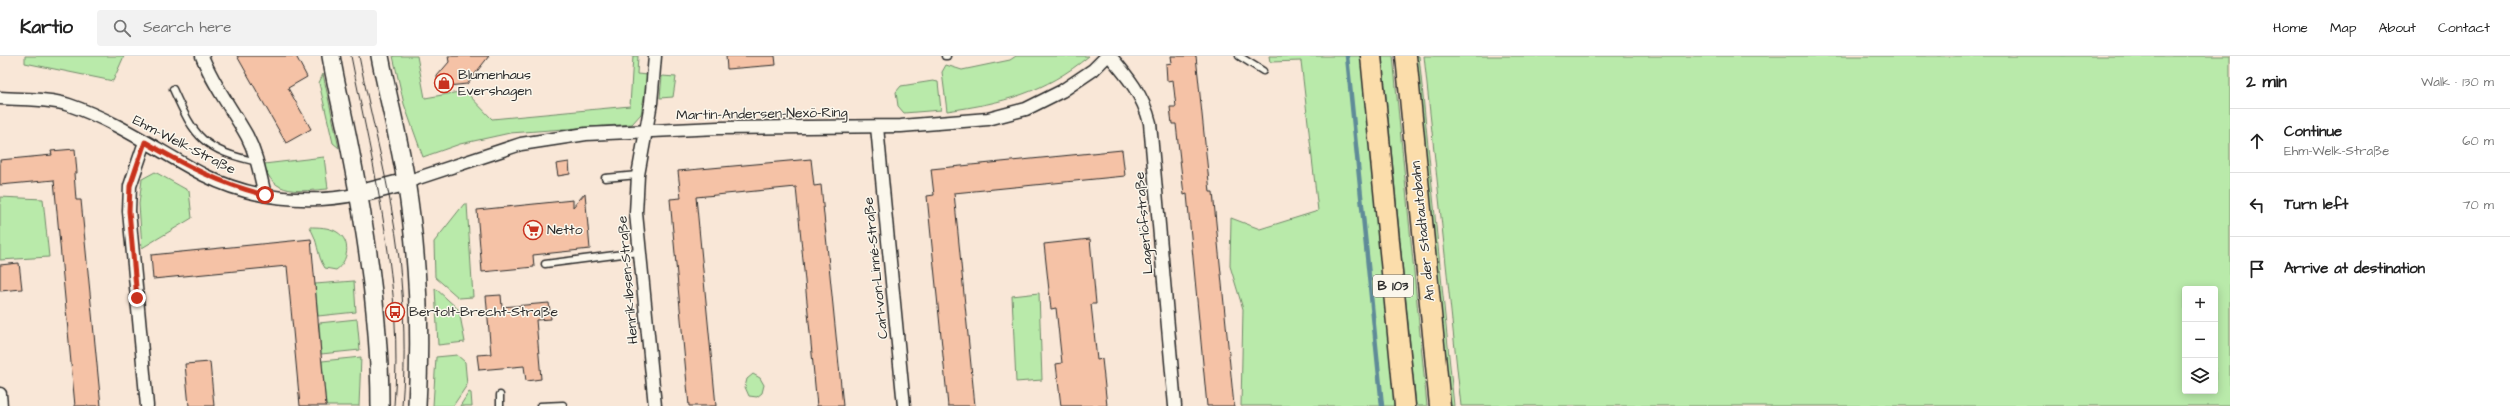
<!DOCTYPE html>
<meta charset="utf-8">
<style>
:root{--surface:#fff;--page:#f2f2f2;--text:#222;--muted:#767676;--line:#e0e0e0}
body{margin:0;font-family:"Architects Daughter",sans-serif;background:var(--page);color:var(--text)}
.controls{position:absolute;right:12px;bottom:12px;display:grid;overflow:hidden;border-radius:4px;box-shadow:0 2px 10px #0003}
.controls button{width:36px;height:36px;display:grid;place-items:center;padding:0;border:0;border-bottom:1px solid var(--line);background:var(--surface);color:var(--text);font:20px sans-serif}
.stop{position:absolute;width:12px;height:12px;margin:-9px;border:3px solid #c8321e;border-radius:50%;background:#fff}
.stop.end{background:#c8321e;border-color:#fff;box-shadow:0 1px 4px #0008}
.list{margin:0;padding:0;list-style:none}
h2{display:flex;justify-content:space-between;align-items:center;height:52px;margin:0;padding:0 16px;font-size:17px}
h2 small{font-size:13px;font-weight:400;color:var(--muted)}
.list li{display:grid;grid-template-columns:26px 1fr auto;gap:12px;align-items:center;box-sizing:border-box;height:64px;padding:0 16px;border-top:1px solid var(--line)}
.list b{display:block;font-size:15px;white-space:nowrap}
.list p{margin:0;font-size:13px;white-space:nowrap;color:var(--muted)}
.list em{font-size:13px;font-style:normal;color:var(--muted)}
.icon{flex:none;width:22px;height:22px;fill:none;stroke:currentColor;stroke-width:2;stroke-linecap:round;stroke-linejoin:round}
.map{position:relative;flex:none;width:2230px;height:350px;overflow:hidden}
header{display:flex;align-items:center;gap:24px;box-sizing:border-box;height:56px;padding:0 20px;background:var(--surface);border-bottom:1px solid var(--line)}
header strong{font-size:19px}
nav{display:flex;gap:22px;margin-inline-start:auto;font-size:14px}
.search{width:280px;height:36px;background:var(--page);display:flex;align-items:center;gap:10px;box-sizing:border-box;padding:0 14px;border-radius:4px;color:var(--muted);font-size:15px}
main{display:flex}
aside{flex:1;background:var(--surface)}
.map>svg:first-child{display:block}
.green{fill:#b9eaaa;stroke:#728a6a;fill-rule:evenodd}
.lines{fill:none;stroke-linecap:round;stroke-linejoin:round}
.stream{stroke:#5e8b98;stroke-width:4.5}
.building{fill:#f5c2a6;stroke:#2b2b2b}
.service-casing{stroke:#2b2b2b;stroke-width:9}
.minor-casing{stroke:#2b2b2b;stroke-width:15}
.secondary-casing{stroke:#2b2b2b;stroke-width:20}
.trunk-casing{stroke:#2b2b2b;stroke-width:23}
.service{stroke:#fbf7ec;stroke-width:6}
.minor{stroke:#fbf7ec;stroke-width:12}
.secondary{stroke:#fbf7ec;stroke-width:17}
.trunk{stroke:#fbddab;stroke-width:20}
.tram{stroke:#2b2b2b;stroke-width:1}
.route{stroke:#c8321e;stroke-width:5}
.labels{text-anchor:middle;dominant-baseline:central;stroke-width:3;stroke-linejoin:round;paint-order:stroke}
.shield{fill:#fbf7ec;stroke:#696865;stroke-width:1}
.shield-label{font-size:13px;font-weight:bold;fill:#2b2b2b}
.poi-label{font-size:14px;fill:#2b2b2b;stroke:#fbf7ec;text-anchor:start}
.street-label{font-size:14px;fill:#2b2b2b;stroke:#fbf7ec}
</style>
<header>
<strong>Kartio</strong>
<div class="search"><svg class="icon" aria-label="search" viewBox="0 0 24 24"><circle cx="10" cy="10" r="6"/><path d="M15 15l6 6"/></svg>Search here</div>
<nav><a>Home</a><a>Map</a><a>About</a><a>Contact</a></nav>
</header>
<main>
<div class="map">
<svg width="2230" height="350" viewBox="0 0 2230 350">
<rect width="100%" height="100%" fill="#f9e7d7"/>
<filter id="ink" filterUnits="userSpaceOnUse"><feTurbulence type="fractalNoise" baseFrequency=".025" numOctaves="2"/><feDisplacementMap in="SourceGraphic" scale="8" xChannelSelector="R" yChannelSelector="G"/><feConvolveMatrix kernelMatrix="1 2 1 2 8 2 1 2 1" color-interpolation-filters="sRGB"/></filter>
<g filter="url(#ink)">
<g class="green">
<polygon points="25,0 124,0 113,25 25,7"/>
<polygon points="393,0 417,0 425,42 465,35 492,63 630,50 633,0 638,0 637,18 648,19 641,58 632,68 510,77 460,88 423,101 404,48"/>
<path d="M1016 0H1089C1044 37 1003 47 947 55L942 16 946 9 962 14 1010 4Z"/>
<polygon points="1269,0 1361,0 1396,350 1241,350 1243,253 1230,210 1231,162 1260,173 1318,155 1301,5 1270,6"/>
<polygon points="1382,0 1393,0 1427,350 1416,350"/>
<polygon points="1414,0 1419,0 1454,350 1448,350"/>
<path d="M1424 0H2230V350H1461ZM2185 233H2215V335H2185Z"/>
<polygon points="323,18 339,92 333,87 319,27"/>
<polygon points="662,20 676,21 673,41 660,42"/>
<polygon points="933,25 938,26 941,54 904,57 898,50 896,36 901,30"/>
<path d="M324 101 328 133C301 135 272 141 264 108Z"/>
<polygon points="155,116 189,135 192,162 142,192 139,148 142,123"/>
<polygon points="0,141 43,143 49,201 0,204"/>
<polygon points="464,148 467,148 473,241 459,242 435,221 434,186"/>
<path d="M309 171C318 171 329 171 337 176 352 185 348 206 336 214L325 212C316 199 319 184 309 171Z"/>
<polygon points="354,225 356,256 318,260 315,228"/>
<polygon points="435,232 459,254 465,286 438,289"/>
<polygon points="1039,237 1042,324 1016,326 1012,240"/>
<polygon points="357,263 360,294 321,298 319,267"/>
<polygon points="457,299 465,306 467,329 453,350 433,350 436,301"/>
<polygon points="361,301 359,350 326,350 322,305"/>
<polygon points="753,318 760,322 764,329 762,337 757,341 749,340 745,331 747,323"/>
<polygon points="469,336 471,337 472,350 460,350"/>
</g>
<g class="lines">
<polyline class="stream" points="1347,0 1382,350"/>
</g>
<g class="building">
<polygon points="237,0 296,0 307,21 288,32 311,73 286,87"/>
<polygon points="448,0 489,0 467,28 438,31 437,20 449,6"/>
<polygon points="726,0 775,0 776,9 727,13"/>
<polygon points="1171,0 1196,0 1210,136 1213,136 1234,350 1207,350 1187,138 1184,139 1176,68 1172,68 1170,51 1176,51 1173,24 1167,25 1166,8 1172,7"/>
<polygon points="75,93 77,117 74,117 76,144 81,144 101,350 75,350 54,124 0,129 0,104 52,99 51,95"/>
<polygon points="1122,94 1125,120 954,137 975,350 948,350 927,140 934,139 931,113"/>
<polygon points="811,103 814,130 821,129 843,350 817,350 796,131 696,141 716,350 689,350 670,143 681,142 678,115"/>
<polygon points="569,106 570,118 558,120 556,108"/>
<polygon points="585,137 590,193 533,199 534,211 482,216 477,154 573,144 573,151"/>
<polygon points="311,183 321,298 326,350 300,350 287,210 153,223 151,199"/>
<polygon points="1090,183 1096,248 1091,248 1097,304 1102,303 1107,350 1061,350 1056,308 1062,307 1056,252 1051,253 1044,188"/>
<polygon points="19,207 22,233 0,235 0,209"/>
<polygon points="501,239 502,251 549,247 551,263 536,264 541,323 526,325 524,310 479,314 477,299 491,298 486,240"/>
<polygon points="210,306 214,350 189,350 185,308"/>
</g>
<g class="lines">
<defs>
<g id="service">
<polyline points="945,0 947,0"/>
<polyline points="1239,0 1263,15"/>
<path d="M173 33C195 82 203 94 258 106"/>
<polyline points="605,122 638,119"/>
<polyline points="545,208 638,196"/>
<polyline points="500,339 500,350"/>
<polyline points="540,350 563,349"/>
</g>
<g id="minor">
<path d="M202 0C213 29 232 53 247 80 257 99 260 119 265 139"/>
<polyline points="655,0 651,47 638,119 636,157 655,350"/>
<path d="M1110 0C1128 21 1143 39 1150 67L1175 350"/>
<path d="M0 42C22 44 48 42 69 49 117 65 160 96 204 119 251 143 308 149 359 138"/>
<polyline points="877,71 904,350"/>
<polyline points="145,86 130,130 129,155 147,350"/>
<polyline points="406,126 521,88 586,78 718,72 901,70 988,63 1026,53 1062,35 1093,14 1107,0"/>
<polyline points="0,338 1,350"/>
</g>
<g id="secondary">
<path d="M331 0C337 35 346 69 352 104 368 185 380 267 380 350"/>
<path d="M380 0C388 42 399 83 406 125 418 199 421 276 417 350"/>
<polyline points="359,138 406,126"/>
</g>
<g id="trunk">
<polyline points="1371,0 1405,350"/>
<polyline points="1406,0 1440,350"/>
</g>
</defs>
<use href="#service" class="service-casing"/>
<use href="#minor" class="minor-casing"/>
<use href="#secondary" class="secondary-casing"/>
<use href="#trunk" class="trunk-casing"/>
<use href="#service" class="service"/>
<use href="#minor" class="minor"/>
<use href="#secondary" class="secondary"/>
<use href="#trunk" class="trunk"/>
<g class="tram">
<path d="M351 0C374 116 404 231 394 350"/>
<path d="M359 0C372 67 391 134 399 202 404 251 406 301 402 350"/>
</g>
</g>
</g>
<g class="lines" filter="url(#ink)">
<path class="route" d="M137 242 129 155 130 130 145 86C184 109 221 128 265 139"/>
</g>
<defs>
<symbol id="shop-ring" viewBox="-11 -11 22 22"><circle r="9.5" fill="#fbf7ec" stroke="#c8321e" stroke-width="1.5"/><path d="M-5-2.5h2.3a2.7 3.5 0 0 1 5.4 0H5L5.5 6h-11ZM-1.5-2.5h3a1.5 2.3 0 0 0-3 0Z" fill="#c8321e"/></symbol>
<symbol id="supermarket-ring" viewBox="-11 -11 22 22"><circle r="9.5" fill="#fbf7ec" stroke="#c8321e" stroke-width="1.5"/><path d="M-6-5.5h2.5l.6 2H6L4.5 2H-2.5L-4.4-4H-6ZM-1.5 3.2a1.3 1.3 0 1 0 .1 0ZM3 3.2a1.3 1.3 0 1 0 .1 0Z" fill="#c8321e"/></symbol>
<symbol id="bus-ring" viewBox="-11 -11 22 22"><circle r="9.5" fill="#fbf7ec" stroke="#c8321e" stroke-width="1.5"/><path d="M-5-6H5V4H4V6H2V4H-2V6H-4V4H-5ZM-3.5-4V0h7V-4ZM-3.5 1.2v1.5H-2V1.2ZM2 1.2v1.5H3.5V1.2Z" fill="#c8321e"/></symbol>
</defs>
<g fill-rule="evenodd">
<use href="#shop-ring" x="433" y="16" width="22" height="22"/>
<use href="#supermarket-ring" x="522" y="163" width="22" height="22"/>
<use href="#bus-ring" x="384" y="245" width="22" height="22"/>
</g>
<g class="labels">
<rect class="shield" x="1373" y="219" width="40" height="22" rx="3"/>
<g class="shield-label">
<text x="1393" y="230">B 103</text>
</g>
<g class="poi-label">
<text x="458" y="19">Blumenhaus<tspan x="458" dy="16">Evershagen</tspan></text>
<text x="547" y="174">Netto</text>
<text x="409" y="256">Bertolt-Brecht-Straße</text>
</g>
<g class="street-label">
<text transform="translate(762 58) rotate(-1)">Martin-Andersen-Nexö-Ring</text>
<text transform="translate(184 89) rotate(27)">Ehm-Welk-Straße</text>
<text transform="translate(1144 167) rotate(-95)">Lagerlöfstraße</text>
<text transform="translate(1423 175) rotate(-96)">An der Stadtautobahn</text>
<text transform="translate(876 212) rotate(-96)">Carl-von-Linné-Straße</text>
<text transform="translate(628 224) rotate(-95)">Henrik-Ibsen-Straße</text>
</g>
</g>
</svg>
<div class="controls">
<button>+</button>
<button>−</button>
<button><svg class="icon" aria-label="layers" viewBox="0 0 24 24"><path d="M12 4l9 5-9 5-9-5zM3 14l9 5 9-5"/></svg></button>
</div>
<div class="stop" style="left:265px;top:139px"></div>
<div class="stop end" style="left:137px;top:242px"></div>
</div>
<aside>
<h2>2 min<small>Walk · 130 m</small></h2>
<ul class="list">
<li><svg class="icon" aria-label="ahead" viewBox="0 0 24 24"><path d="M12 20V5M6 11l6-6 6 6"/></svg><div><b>Continue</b><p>Ehm-Welk-Straße</p></div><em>60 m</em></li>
<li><svg class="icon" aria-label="left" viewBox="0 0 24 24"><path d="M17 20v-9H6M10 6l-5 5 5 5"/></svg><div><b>Turn left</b></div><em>70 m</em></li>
<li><svg class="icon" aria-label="arrive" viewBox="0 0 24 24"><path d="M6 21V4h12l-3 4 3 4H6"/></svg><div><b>Arrive at destination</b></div></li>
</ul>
</aside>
</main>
